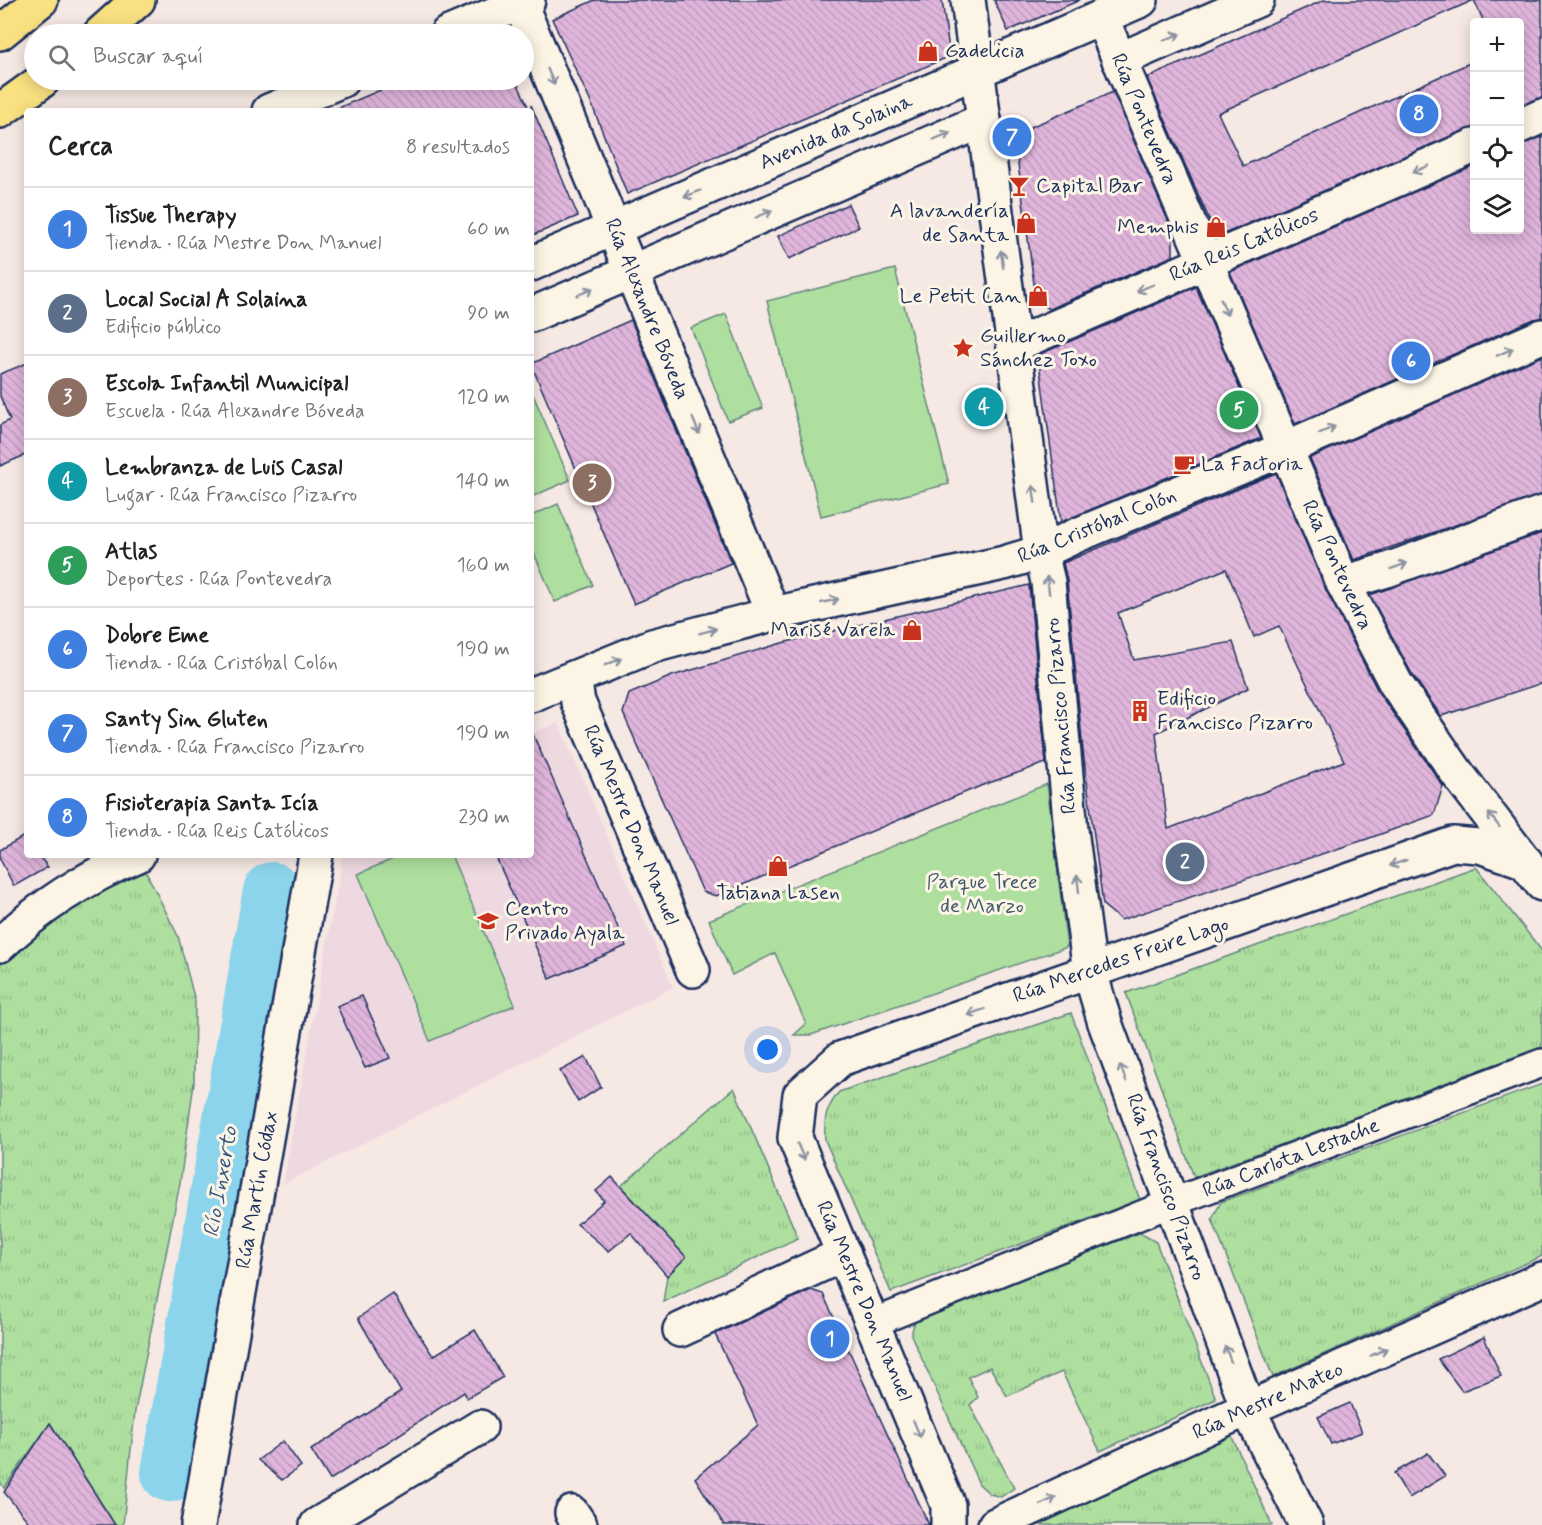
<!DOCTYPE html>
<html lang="es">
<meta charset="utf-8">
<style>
:root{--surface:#fff;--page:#f6f6f6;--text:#222;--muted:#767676;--line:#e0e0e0;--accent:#c8321e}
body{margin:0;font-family:Mynerve,sans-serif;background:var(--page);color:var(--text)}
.controls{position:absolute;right:18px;top:18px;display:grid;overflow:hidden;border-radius:6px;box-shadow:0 3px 15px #0003}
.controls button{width:54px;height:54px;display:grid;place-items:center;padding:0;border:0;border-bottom:2px solid var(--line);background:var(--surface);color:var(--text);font:30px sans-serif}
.you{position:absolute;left:768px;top:1050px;width:21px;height:21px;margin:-15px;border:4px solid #fff;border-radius:50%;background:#1a73e8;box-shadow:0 0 0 9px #1a73e833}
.badge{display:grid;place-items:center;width:39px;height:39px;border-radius:50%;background:var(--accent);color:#fff;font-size:20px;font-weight:700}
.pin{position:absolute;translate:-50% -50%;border:3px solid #fff;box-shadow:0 2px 6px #0006}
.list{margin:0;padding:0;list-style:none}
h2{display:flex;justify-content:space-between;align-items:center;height:78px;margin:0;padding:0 24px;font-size:26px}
h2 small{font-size:20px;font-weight:400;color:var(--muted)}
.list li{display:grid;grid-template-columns:39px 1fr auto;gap:18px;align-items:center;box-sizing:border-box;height:84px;padding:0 24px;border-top:2px solid var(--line)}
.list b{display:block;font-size:22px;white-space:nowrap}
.list p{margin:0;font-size:20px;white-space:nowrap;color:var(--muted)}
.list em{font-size:20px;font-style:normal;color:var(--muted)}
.icon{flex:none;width:33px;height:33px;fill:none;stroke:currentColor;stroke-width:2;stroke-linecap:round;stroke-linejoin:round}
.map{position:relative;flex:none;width:1542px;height:1525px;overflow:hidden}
.search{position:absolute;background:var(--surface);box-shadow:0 3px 15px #0003;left:24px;top:24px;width:510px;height:66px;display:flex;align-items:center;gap:15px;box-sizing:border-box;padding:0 21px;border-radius:33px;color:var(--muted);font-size:22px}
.panel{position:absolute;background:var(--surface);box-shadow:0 3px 15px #0003;left:24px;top:108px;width:510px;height:750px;border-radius:6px}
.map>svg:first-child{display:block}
.built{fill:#efd9e1}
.grass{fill:url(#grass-tufts);stroke:#64877e;stroke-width:1.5}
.park{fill:#aedf9f;stroke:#64877e;stroke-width:1.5}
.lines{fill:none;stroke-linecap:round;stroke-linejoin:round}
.river{stroke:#8bd4ec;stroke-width:58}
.building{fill:url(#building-back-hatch);stroke:#1b2f5e;stroke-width:1.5;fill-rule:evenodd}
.pedestrian-casing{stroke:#1b2f5e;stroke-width:32}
.minor-casing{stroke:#1b2f5e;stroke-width:38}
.motorway-casing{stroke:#1b2f5e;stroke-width:38}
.pedestrian{stroke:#fcf5e5;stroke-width:27}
.minor{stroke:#fcf5e5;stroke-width:33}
.motorway{stroke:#f9e181;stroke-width:33}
.oneway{stroke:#8c92a2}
.labels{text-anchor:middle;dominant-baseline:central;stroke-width:6;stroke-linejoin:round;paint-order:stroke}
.poi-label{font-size:21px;fill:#1b2f5e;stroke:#fcf5e5;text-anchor:start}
.street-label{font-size:21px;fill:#1b2f5e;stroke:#fcf5e5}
.park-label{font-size:21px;fill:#405b6e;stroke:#fcf5e5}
.water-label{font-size:22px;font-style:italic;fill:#375882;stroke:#fcf5e5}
</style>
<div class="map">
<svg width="1542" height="1525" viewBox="0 0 1542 1525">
<defs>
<pattern id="grass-tufts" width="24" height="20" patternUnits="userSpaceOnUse" patternTransform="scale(1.5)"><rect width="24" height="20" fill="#aedf9f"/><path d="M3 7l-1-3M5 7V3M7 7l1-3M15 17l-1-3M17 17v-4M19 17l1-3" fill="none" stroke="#95c08b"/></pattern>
<pattern id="building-back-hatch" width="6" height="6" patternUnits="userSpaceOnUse" patternTransform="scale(1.5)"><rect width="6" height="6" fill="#e0b5db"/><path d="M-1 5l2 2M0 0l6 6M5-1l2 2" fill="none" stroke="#c09cbe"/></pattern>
</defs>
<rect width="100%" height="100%" fill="#f6e8e3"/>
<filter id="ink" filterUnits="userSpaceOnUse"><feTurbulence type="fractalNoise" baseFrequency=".0167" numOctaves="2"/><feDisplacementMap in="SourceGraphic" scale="12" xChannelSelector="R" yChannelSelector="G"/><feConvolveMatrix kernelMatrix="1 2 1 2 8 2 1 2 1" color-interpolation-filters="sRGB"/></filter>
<g filter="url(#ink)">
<polygon class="built" points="558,722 673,987 283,1184 343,855 531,855 531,734"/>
<g class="grass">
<polygon points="1476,867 1542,951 1542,1047 1194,1177 1126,993"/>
<polygon points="146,872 178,936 195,1001 194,1083 180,1183 135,1411 123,1525 115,1525 50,1423 4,1488 0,1481 0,965 12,953 105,885"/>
<path d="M1071 1013 1140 1200 891 1292 825 1140C824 1119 825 1110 839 1092Z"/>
<polygon points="1542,1084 1542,1256 1273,1377 1212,1219 1221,1202"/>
<polygon points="734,1088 798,1238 663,1302 667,1276 686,1257 621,1186"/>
<polygon points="1140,1233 1156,1242 1216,1399 1100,1451 1062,1372 1007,1396 990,1367 968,1377 978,1397 970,1405 1014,1488 1001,1497 990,1494 979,1484 911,1335 916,1316"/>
<polygon points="1231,1435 1272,1525 1033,1525"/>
</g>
<g class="park">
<polygon points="895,269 949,484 821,516 767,301"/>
<polygon points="726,314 763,408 728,421 691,328"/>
<polygon points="531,390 570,480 531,497"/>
<polygon points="558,504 593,585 555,602 531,546 531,516"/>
<polygon points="1047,784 1067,947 811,1035 794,1035 806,1024 775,953 732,975 709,920"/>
<polygon points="402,855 451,855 515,1005 430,1041 358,874"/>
</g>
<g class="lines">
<polyline class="river" points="170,1473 272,891"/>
</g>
<g class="building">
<polygon points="595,0 942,0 949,50 946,58 627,194 592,105 552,19"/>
<polygon points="994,0 1080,0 1008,31"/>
<polygon points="1324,0 1474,0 1218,113 1243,166 1474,61 1474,128 1467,129 1217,237 1147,78"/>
<polygon points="1474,0 1542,0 1542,98 1520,106 1520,22 1484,22"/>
<polygon points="404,80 516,80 530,111 331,111"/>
<polygon points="1113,92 1173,232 1173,256 1049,309 1036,299 1014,134"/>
<polygon points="531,105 578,216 531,236"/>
<polygon points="1542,137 1542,318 1534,319 1295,424 1230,272 1474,166 1474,230 1520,230 1520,145"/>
<polygon points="848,204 859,227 789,259 778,236"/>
<polygon points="1196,287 1261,438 1061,522 1038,355"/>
<polygon points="631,320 731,563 634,604 531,364"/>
<polygon points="1542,356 1542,495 1354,560 1310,458"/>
<polygon points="27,363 27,460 25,455 0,466 0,425 10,420 0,396 0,374"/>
<path d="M1276 473 1326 590 1379 693 1443 786 1434 815 1367 839 1121 920 1103 905 1083 751 1067 580 1063 563ZM1226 569 1254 637 1279 626 1344 761 1168 829 1156 733 1248 688 1233 642 1134 660 1118 613Z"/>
<polygon points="1542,533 1542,683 1441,716 1412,674 1370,595"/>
<polygon points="1029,585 1046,763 983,785 716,896 703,892 623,713 629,694 672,676 782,643"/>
<polygon points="531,730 626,946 550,979 495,855 531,855"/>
<polygon points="24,836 27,841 27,855 38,855 48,867 14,886 0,859 0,850"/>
<polygon points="362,996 390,1058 365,1068 337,1006"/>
<polygon points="586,1057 601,1087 578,1102 560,1071"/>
<polygon points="612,1177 686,1257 667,1276 631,1233 609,1251 577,1224 604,1201 596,1191"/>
<polygon points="811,1290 823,1294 929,1525 724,1525 695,1478 758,1425 715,1334"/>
<polygon points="393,1294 433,1356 475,1330 503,1377 467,1398 464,1392 330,1480 311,1450 401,1392 358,1318"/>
<polygon points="1484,1337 1501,1376 1462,1391 1438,1359"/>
<polygon points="1350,1403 1362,1432 1331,1444 1318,1417"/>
<polygon points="50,1423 115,1525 31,1525 4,1492"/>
<polygon points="283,1441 301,1466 282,1480 258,1460"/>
<polygon points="1428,1453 1445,1476 1409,1498 1394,1473"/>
</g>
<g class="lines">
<defs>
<polyline id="pedestrian" points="873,1323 1171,1203 1542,1063"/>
<g id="minor">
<polyline points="968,0 1041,552 1048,582 1071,830 1090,972 1105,1023 1248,1409 1306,1525"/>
<polyline points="520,3 773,614"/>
<polyline points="1101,17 1343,583 1396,684 1457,773 1542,884"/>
<polyline points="447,34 528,0"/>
<polyline points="1119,60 1257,0"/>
<polyline points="269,111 342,80"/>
<polyline points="1520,126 1542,116"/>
<polyline points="531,264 1141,0"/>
<polyline points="531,315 984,120"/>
<polyline points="1014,345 1474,146"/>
<polyline points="1343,583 1387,570 1542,513"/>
<polyline points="574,678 578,702 693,970"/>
<polyline points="531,695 652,646 773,614 1004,563 1041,552 1075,536 1284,449 1542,336"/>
<path d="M0 945C40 906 87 877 138 855"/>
<polyline points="680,1330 844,1254"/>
<polyline points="572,1513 580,1525"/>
<polyline points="198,1525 316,855"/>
<polyline points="317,1525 480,1427"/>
<polyline points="948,1525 948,1505 795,1138 800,1095 840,1059 1453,844 1480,846 1526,862"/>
<polyline points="995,1525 1227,1418 1542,1279"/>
</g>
<g id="motorway">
<polyline points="0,33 41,0"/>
<polyline points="100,34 138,0"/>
<polyline points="0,111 43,80"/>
</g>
</defs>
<use href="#pedestrian" class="pedestrian-casing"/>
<use href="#minor" class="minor-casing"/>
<use href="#motorway" class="motorway-casing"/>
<use href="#pedestrian" class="pedestrian"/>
<use href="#minor" class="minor"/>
<use href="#motorway" class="motorway"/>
</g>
<defs><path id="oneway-shaft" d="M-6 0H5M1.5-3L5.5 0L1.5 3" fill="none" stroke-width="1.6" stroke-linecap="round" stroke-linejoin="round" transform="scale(1.5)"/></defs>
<g class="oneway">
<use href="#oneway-shaft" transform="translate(1172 37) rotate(-23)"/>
<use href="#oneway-shaft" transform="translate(551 77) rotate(67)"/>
<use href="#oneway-shaft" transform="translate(942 136) rotate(-23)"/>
<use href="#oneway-shaft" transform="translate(1421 169) rotate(157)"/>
<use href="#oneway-shaft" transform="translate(692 194) rotate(157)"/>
<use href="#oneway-shaft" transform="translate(764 214) rotate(-23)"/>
<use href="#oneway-shaft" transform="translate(1002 259) rotate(-98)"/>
<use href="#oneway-shaft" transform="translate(1145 288) rotate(157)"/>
<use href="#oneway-shaft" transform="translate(585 292) rotate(-23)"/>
<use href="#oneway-shaft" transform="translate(1224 307) rotate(67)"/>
<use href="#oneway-shaft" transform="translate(1505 352) rotate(-24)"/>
<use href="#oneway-shaft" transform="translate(696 426) rotate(67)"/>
<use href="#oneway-shaft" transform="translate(1327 430) rotate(-24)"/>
<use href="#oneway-shaft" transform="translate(1034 494) rotate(-98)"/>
<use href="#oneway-shaft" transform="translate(1399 566) rotate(-20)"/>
<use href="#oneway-shaft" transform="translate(1048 585) rotate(-98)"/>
<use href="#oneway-shaft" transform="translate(830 601) rotate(-13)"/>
<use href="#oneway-shaft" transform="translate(708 631) rotate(-15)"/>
<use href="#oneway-shaft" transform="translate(613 662) rotate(-22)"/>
<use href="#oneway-shaft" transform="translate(1494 820) rotate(-128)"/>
<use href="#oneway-shaft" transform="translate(1398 863) rotate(161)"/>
<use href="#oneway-shaft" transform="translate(1078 884) rotate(-97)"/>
<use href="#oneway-shaft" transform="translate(976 1012) rotate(161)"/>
<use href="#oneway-shaft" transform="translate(1123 1073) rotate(-110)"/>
<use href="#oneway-shaft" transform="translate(801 1152) rotate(67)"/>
<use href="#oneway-shaft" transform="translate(1379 1352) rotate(-24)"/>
<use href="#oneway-shaft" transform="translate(1228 1354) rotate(-110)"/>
<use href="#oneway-shaft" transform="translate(917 1429) rotate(67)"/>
<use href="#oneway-shaft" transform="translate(1048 1501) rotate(-25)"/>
</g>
</g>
<defs>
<symbol id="shop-bare" viewBox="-9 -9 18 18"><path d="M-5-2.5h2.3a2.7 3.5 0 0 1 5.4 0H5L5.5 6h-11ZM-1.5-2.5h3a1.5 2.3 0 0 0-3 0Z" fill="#c8321e" stroke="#fcf5e5" stroke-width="2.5" paint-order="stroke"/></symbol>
<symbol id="bar-bare" viewBox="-9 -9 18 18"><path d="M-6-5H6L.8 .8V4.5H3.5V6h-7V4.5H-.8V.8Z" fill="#c8321e" stroke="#fcf5e5" stroke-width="2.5" paint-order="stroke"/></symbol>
<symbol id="sight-bare" viewBox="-9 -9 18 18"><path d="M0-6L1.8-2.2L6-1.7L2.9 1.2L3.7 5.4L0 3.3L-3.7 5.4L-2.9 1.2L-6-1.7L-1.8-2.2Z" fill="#c8321e" stroke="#fcf5e5" stroke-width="2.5" paint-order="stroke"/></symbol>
<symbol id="cafe-bare" viewBox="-9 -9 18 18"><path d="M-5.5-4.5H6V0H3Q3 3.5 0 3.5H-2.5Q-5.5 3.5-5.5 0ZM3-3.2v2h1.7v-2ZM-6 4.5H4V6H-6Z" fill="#c8321e" stroke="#fcf5e5" stroke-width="2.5" paint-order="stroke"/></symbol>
<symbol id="building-bare" viewBox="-9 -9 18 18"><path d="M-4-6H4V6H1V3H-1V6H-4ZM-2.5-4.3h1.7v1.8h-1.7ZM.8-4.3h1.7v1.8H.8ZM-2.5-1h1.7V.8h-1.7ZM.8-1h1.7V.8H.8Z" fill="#c8321e" stroke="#fcf5e5" stroke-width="2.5" paint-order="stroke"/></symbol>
<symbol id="school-bare" viewBox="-9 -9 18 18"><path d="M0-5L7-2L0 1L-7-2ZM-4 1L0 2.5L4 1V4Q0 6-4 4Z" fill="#c8321e" stroke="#fcf5e5" stroke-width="2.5" paint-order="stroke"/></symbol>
</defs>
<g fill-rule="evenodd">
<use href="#shop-bare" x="913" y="36" width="30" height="30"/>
<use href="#bar-bare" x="1004" y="171" width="30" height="30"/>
<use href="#shop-bare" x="1011" y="208" width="30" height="30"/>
<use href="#shop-bare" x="1201" y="212" width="30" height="30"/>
<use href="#shop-bare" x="1023" y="281" width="30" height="30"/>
<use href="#sight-bare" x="948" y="333" width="30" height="30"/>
<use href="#cafe-bare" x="1169" y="449" width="30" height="30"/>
<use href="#shop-bare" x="897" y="615" width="30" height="30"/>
<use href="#building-bare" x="1125" y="696" width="30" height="30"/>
<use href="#shop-bare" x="763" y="851" width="30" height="30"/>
<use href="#school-bare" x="473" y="906" width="30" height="30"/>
</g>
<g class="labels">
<g class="poi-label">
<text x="945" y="51">Gadelicia</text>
<text x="1036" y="186">Capital Bar</text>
<text x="1009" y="211" text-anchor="end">A lavandería<tspan x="1009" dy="24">de Santa</tspan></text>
<text x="1199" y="227" text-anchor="end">Memphis</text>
<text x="1021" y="296" text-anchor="end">Le Petit Can</text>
<text x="980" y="336">Guillermo<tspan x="980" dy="24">Sánchez Toxo</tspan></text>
<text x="1201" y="464">La Factoria</text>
<text x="895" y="630" text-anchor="end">Marisé Varela</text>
<text x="1157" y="699">Edificio<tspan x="1157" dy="24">Francisco Pizarro</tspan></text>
<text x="778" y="893" text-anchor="middle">Tatiana Lasen</text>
<text x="505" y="909">Centro<tspan x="505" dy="24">Privado Ayala</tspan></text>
</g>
<g class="street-label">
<text transform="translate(1144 119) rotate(67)">Rúa Pontevedra</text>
<text transform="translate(836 132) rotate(-23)">Avenida da Solaina</text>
<text transform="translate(1244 245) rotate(-23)">Rúa Reis Católicos</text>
<text transform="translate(647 309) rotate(68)">Rúa Alexandre Bóveda</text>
<text transform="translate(1097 526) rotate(-22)">Rúa Cristóbal Colón</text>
<text transform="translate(1337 565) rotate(65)">Rúa Pontevedra</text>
<text transform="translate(1061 716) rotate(-95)">Rúa Francisco Pizarro</text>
<text transform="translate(631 825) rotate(67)">Rúa Mestre Don Manuel</text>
<text transform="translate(1121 960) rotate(-19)">Rúa Mercedes Freire Lago</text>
<text transform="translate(1291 1158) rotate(-21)">Rúa Carlota Lestache</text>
<text transform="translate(1166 1187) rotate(70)">Rúa Francisco Pizarro</text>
<text transform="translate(257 1190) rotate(-80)">Rúa Martín Códax</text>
<text transform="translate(864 1301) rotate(67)">Rúa Mestre Don Manuel</text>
<text transform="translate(1268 1401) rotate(-24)">Rúa Mestre Mateo</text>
</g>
<g class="park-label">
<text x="982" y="882">Parque Trece<tspan x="982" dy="24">de Marzo</tspan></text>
</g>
<g class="water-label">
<text transform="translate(221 1182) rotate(-80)">Río Inxerto</text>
</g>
</g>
</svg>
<div class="controls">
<button>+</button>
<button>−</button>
<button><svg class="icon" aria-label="locate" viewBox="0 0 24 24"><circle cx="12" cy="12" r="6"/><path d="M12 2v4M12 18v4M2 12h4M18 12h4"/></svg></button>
<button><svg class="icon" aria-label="layers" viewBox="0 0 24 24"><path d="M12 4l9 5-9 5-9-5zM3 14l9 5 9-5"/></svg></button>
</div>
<div class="you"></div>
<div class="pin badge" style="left:830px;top:1339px;background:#3f7fe0">1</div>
<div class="pin badge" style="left:1185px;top:862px;background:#5c6f8a">2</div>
<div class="pin badge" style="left:592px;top:483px;background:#8d6e63">3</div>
<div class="pin badge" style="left:984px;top:407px;background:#0f9aa8">4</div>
<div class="pin badge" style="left:1239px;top:410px;background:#2e9e5b">5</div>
<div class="pin badge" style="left:1411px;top:361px;background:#3f7fe0">6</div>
<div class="pin badge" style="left:1012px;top:137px;background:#3f7fe0">7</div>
<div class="pin badge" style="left:1419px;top:114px;background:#3f7fe0">8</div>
<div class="search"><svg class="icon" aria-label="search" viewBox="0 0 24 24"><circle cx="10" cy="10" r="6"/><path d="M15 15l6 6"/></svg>Buscar aquí</div>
<section class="panel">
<h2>Cerca<small>8 resultados</small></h2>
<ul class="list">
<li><span class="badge" style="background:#3f7fe0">1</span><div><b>Tissue Therapy</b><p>Tienda · Rúa Mestre Don Manuel</p></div><em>60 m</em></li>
<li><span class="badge" style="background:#5c6f8a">2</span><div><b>Local Social A Solaina</b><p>Edificio público</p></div><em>90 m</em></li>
<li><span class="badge" style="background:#8d6e63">3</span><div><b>Escola Infantil Municipal</b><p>Escuela · Rúa Alexandre Bóveda</p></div><em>120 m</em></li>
<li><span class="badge" style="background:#0f9aa8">4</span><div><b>Lembranza de Luis Casal</b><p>Lugar · Rúa Francisco Pizarro</p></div><em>140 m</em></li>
<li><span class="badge" style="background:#2e9e5b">5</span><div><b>Atlas</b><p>Deportes · Rúa Pontevedra</p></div><em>160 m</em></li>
<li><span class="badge" style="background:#3f7fe0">6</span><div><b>Dobre Eme</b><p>Tienda · Rúa Cristóbal Colón</p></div><em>190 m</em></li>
<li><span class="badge" style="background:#3f7fe0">7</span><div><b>Santy Sin Gluten</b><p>Tienda · Rúa Francisco Pizarro</p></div><em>190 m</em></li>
<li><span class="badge" style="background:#3f7fe0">8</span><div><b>Fisioterapia Santa Icía</b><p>Tienda · Rúa Reis Católicos</p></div><em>230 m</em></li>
</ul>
</section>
</div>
